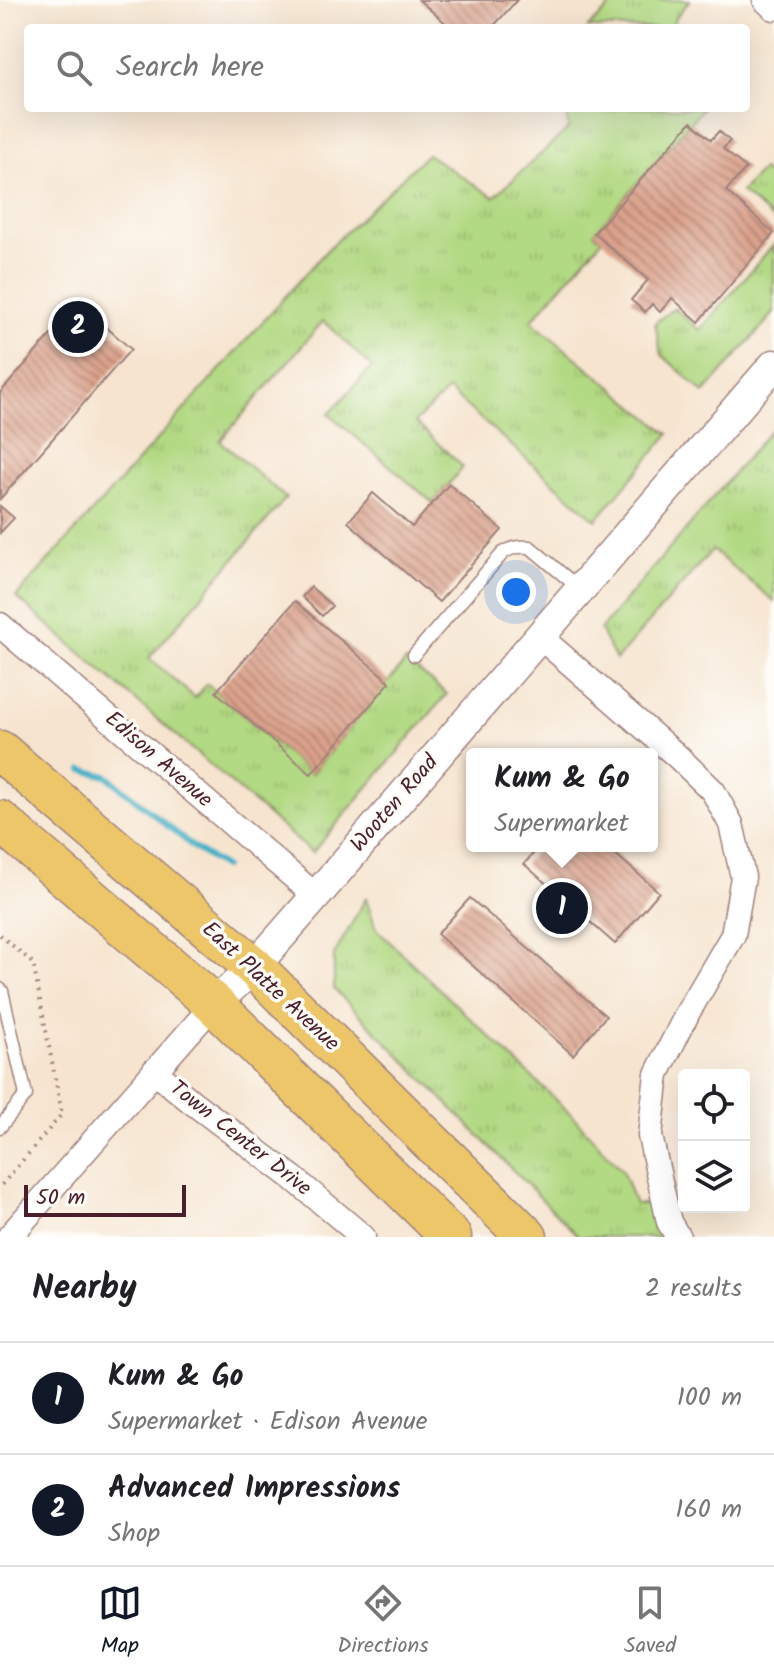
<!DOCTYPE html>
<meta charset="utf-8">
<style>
:root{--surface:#fff;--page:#f6f6f6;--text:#202124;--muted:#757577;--line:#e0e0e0;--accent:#111827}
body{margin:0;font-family:Kalam,sans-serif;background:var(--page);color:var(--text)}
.controls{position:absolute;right:24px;bottom:24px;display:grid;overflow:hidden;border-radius:8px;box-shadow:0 8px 32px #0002}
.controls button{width:72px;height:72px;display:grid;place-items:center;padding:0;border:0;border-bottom:2px solid var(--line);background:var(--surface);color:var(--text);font:40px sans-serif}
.scale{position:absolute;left:24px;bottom:20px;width:162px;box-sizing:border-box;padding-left:8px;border:4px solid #4a1f2b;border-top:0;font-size:22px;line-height:28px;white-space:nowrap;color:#4a1f2b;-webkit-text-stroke:6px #fdfcf7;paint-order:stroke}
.you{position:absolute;left:516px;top:592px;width:28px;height:28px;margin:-20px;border:6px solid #fff;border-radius:50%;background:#1a73e8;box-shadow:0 0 0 12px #1a73e833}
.badge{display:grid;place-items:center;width:52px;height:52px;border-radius:50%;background:var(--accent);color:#fff;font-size:26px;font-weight:700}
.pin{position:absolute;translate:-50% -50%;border:4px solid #fff;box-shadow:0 2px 8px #0006}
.popup{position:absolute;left:466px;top:748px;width:192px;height:104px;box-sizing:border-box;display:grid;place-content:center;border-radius:8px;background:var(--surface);filter:drop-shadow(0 2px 6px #0005);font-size:26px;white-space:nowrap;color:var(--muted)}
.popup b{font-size:30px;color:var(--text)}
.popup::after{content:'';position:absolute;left:50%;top:100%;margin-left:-16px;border:16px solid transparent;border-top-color:var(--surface)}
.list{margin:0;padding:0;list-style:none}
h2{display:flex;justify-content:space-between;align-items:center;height:104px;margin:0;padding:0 32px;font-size:34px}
h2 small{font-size:26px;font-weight:400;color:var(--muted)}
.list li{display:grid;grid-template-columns:52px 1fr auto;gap:24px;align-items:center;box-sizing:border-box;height:112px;padding:0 32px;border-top:2px solid var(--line)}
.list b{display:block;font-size:30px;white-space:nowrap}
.list p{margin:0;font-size:26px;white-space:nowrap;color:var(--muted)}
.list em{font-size:26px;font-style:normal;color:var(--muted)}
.icon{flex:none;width:44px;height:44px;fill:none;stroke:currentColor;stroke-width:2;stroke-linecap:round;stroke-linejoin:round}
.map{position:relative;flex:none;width:774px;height:1237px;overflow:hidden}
.search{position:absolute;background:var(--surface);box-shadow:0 8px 32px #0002;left:24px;right:24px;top:24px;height:88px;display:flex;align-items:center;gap:20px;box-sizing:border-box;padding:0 28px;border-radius:8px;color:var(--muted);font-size:30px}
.sheet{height:328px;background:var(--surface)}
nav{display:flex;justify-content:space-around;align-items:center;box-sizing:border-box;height:112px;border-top:2px solid var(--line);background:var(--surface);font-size:22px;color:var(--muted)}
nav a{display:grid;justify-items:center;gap:4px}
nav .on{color:var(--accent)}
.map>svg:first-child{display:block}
.grass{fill:url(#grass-tufts);stroke:#7e7c57;stroke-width:2}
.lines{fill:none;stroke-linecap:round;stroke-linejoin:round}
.stream{stroke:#48b1c7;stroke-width:6}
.building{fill:url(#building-back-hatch)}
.service-casing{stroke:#a0827d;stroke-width:15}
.minor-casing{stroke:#a0827d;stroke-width:27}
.tertiary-casing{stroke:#a0827d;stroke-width:33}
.trunk-casing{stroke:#a0827d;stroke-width:43}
.path{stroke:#a0827d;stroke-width:4;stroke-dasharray:2 6;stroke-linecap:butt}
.service{stroke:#fff;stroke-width:12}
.minor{stroke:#fff;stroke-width:24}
.tertiary{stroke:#fff;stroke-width:30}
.trunk{stroke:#ecc669;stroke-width:40}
.labels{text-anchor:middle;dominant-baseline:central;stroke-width:7;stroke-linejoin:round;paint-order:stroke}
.street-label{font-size:22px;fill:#4a1f2b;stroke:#fdfcf7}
</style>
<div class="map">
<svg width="774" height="1237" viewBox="0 0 774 1237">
<defs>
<pattern id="grass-tufts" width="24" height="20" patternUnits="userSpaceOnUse" patternTransform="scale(2)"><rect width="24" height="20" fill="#b2d983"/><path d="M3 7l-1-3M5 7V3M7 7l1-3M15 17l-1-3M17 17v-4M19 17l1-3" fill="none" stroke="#9bba71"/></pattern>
<pattern id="building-back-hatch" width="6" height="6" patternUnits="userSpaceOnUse" patternTransform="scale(2)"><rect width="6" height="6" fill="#daa18b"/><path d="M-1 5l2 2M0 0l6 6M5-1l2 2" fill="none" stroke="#b38372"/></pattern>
</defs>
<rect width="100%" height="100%" fill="#fdfcf7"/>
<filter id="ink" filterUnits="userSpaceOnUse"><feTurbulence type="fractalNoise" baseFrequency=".0125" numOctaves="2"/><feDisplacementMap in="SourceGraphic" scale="16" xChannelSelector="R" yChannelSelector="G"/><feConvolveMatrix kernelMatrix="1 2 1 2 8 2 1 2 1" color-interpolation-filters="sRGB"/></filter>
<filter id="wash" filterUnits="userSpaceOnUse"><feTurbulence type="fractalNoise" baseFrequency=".006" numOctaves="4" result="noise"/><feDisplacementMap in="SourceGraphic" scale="32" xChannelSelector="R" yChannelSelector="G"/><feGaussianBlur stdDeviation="1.8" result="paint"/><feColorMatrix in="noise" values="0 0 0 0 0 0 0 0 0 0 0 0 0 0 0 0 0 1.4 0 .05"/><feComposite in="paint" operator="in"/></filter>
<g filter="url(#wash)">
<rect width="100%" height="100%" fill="#f6e4cf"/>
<g class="grass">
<polygon points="617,0 690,0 675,18 672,28 588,28"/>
<polygon points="564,108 703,108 594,233 602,240 531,321 669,434 596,520 448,390 415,422 463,467 433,503 329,414 372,367 323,321 220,441 286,498 149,658 195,698 207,684 311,774 406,661 447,694 312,853 16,597 327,250 427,154 494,197 569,128"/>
<polygon points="762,170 774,180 774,220 741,192"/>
<polygon points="774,244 774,313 704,393 661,354 655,323 674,308 700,330"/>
<polygon points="774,426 774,601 712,550 616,660 600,630"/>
<polygon points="366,898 376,929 570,1113 622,1170 635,1204 648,1204 662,1237 579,1237 334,989 334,955"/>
</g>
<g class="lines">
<polyline class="stream" points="83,770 107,776 197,850 224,867"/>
</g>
<g id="blocks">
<g class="building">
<polygon points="419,0 517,0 492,28 451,28"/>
<polygon points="691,122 711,140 719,131 730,141 723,149 746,168 726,191 774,233 699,322 672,298 660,312 652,304 645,312 631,300 648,280 594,233"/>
<polygon points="79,303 131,349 0,499 0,393"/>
<polygon points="449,484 502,530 439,602 348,522 373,493 412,527"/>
<polygon points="0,506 14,518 0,533"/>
<polygon points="311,587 332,606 322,616 302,597"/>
<polygon points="295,601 390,682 311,774 216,692"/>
<polygon points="540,846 606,846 659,892 615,944 524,864"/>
<polygon points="470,898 606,1016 573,1055 437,934"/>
</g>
</g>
</g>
<g filter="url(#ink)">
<use href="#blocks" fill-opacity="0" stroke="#a0827d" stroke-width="2"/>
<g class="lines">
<defs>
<g id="service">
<path d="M414 655 503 553C512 547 519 546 530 547L580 589"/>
<polyline points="0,989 2,991 26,1095 0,1127"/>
</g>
<g id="minor">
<polyline points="765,0 774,8"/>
<polyline points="0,625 316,896"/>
<polyline points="539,636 678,757 713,791 731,824 743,877 733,935 688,1012 657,1074 650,1136 669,1222 678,1237"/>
<polyline points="154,1071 192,1102 293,1178 363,1237"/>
<polyline points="9,1237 214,1004"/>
</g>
<polyline id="tertiary" points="214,1004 254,967 316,896 774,365"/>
<g id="trunk">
<polyline points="0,751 254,967 527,1237"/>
<polyline points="0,821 214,1004 451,1237"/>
</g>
</defs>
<use href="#service" class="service-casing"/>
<use href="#minor" class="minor-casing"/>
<use href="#tertiary" class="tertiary-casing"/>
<use href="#trunk" class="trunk-casing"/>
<polyline class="path" points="0,935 33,963 62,1114 0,1187"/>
<use href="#service" class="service"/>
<use href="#minor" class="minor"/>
<use href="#tertiary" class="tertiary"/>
<use href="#trunk" class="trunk"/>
</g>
</g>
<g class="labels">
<g class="street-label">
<text transform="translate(158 760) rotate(41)">Edison Avenue</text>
<text transform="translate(395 804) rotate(-49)">Wooten Road</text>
<text transform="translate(270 987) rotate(43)">East Platte Avenue</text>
<text transform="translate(240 1139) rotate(38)">Town Center Drive</text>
</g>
</g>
</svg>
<div class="controls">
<button><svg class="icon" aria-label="locate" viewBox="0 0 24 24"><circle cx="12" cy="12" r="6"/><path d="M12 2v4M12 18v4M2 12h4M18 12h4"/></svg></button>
<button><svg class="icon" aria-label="layers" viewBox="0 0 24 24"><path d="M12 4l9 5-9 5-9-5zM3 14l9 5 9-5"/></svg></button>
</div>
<div class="scale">50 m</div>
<div class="you"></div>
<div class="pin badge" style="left:562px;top:908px">1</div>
<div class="popup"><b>Kum &amp; Go</b>Supermarket</div>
<div class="pin badge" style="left:78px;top:327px">2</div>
<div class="search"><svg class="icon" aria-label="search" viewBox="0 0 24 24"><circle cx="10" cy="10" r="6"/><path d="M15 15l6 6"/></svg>Search here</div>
</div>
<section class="sheet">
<h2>Nearby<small>2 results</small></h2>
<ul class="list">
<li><span class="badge">1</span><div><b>Kum &amp; Go</b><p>Supermarket · Edison Avenue</p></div><em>100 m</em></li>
<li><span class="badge">2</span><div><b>Advanced Impressions</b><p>Shop</p></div><em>160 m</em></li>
</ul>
</section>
<nav>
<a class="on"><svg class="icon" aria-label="map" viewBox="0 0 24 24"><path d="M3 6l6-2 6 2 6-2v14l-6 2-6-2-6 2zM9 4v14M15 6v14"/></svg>Map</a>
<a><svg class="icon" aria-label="directions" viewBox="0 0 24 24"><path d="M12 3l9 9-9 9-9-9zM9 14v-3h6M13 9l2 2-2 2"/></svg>Directions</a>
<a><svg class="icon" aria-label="saved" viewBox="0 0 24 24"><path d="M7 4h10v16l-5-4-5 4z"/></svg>Saved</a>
</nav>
